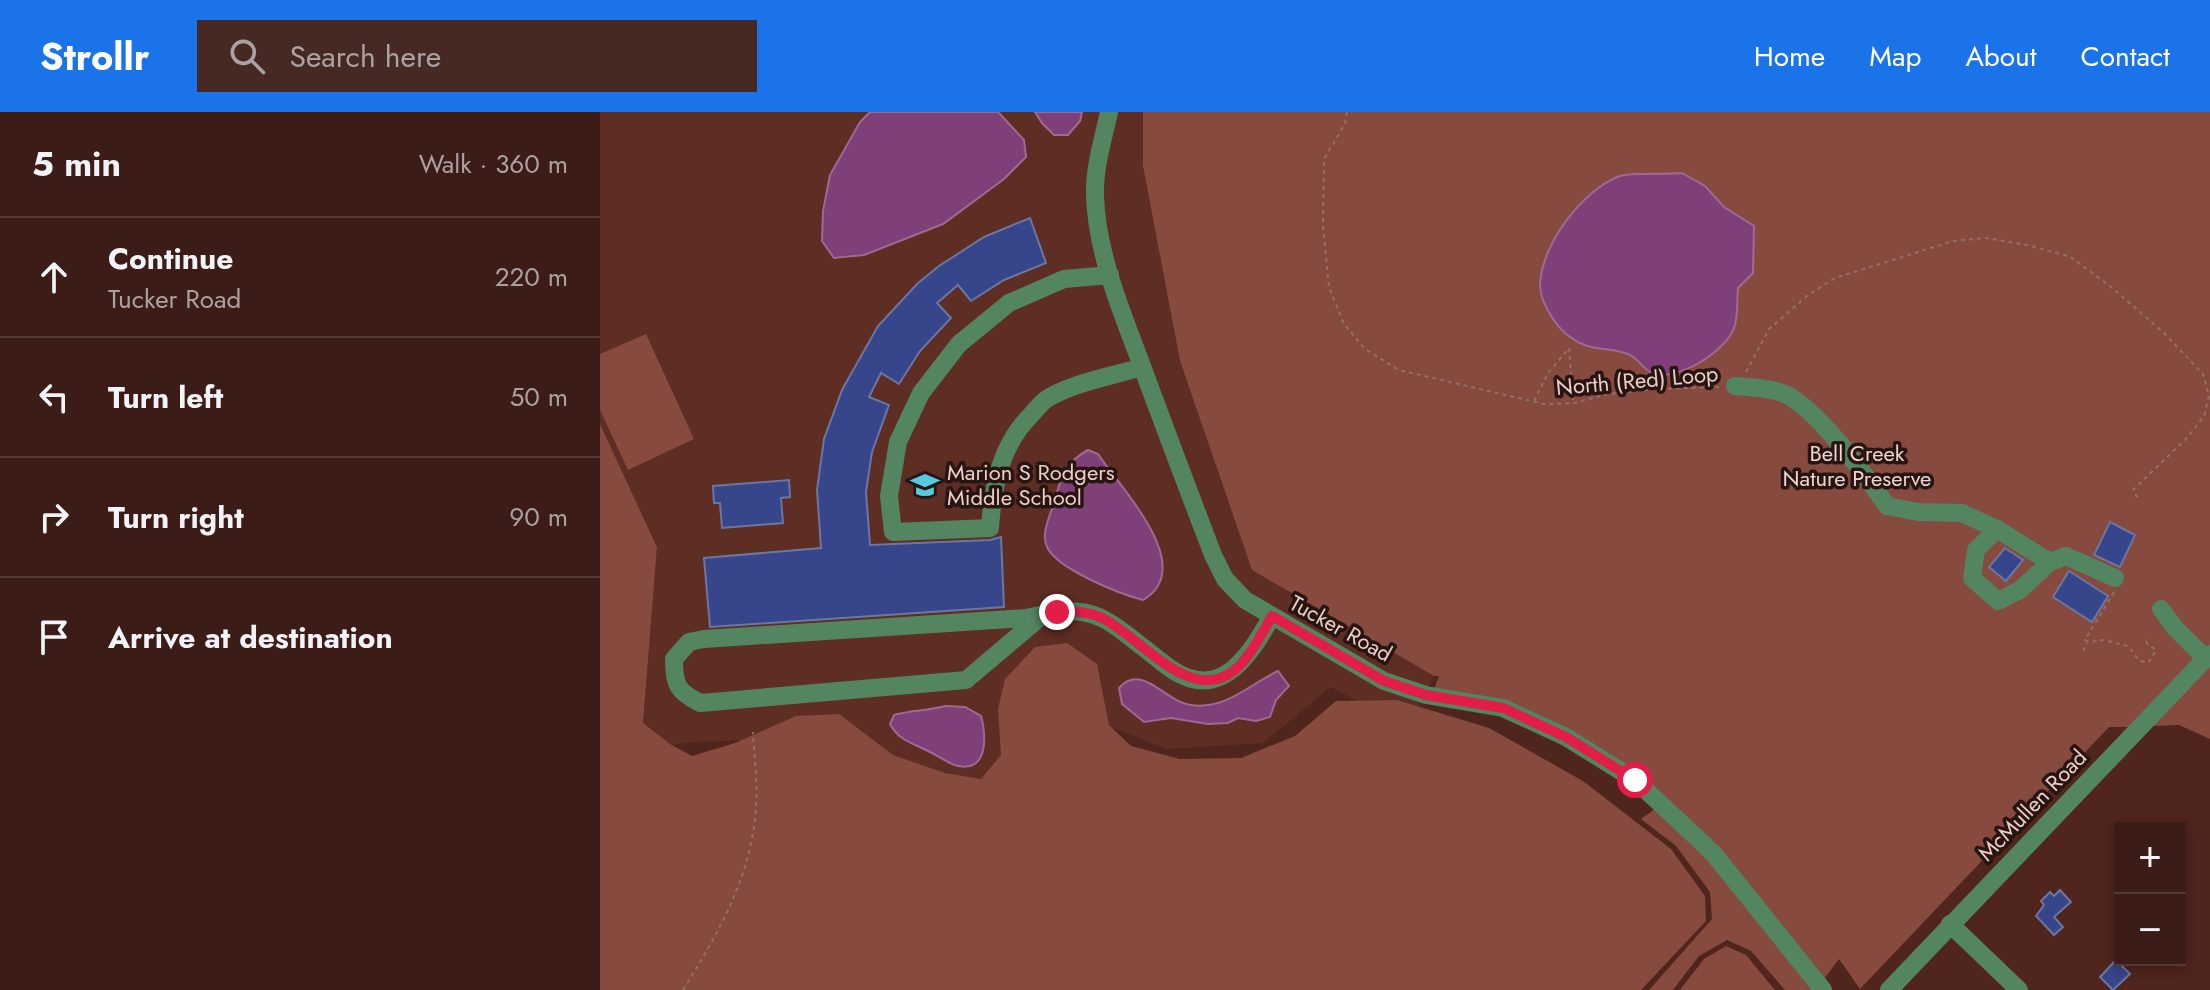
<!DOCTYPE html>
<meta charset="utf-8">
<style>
:root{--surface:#3b1c16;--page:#462923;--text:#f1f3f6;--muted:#aca1a1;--line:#543a35;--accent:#1a73e8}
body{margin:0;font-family:Jost,sans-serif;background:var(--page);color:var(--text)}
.controls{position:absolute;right:24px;bottom:24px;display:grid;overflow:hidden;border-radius:0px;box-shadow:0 4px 12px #0003}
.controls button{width:72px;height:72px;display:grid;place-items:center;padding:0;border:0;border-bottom:2px solid var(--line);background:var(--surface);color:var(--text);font:40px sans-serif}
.stop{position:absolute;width:24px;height:24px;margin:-18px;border:6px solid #e11d48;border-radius:50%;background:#fff}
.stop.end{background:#e11d48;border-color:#fff;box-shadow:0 2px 8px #0008}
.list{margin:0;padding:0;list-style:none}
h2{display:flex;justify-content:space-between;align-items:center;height:104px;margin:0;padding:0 32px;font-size:34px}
h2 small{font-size:26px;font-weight:400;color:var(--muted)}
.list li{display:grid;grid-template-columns:52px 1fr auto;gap:24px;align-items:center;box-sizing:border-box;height:120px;padding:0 32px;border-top:2px solid var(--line)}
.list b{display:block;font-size:30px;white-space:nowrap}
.list p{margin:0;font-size:26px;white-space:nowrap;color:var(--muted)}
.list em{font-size:26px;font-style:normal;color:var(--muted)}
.icon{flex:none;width:44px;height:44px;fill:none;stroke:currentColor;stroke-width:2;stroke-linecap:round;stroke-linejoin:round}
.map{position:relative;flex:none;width:1610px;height:878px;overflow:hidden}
header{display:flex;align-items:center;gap:48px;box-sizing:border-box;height:112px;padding:0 40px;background:var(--accent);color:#fff}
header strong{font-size:38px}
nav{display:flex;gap:44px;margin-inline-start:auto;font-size:28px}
.search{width:560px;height:72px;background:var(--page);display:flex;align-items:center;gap:20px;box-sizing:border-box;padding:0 28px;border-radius:0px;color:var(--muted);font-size:30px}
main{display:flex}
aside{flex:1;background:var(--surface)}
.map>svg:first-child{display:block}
.built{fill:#5e2d24}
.green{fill:#864a3e}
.water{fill:#7f3f78;stroke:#9f6a90;stroke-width:2}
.building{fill:#37458a;stroke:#6b77a0;stroke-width:2}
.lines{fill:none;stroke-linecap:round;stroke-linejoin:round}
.path{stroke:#947069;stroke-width:2;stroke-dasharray:4 4;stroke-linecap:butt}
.minor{stroke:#528560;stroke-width:18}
.route{stroke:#e11d48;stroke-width:10}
.labels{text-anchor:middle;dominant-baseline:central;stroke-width:7;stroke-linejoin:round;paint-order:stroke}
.street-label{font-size:22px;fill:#eacec8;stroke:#281511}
.park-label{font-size:22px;fill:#eed5d0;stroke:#281511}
.poi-label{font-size:22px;fill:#eacec8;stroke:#281511;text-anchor:start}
</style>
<header>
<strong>Strollr</strong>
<div class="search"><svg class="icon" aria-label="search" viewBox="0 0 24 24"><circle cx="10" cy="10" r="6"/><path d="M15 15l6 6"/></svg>Search here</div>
<nav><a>Home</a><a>Map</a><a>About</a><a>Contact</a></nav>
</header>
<main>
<aside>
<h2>5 min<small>Walk · 360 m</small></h2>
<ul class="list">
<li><svg class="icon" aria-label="ahead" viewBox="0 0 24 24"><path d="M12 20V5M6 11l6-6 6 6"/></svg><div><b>Continue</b><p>Tucker Road</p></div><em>220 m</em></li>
<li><svg class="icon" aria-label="left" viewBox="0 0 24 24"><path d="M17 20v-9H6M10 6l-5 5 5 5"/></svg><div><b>Turn left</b></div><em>50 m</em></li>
<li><svg class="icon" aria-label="right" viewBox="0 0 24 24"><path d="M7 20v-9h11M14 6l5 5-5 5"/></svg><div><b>Turn right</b></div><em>90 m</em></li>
<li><svg class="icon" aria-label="arrive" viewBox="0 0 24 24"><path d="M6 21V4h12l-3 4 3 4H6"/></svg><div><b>Arrive at destination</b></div></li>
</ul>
</aside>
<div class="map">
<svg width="1610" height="878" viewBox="0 0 1610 878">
<rect width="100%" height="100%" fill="#4f251d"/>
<polygon class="built" points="0,0 543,0 543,54 580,249 652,458 834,564 808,615 731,575 663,631 567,637 508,614 366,674 213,626 94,630 41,636 57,435 0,312"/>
<g class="green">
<polygon points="543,0 1610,0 1610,533 1531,615 1509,615 1260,877 1239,847 1224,867 1119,736 970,619 834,577 839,564 834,564 652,458 580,249 543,54"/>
<polygon points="46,222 94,327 28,358 0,298 0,242"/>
<polygon points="0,312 57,435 43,611 70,632 92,644 135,631 196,604 239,602 293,643 345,661 381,667 401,643 398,597 405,567 435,535 467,531 497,552 509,613 531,634 580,647 641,646 695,624 736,589 797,588 889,616 983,669 1071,737 1105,784 1106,809 1041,878 0,878"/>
<polygon points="1610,551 1610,627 1579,613 1550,614"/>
<polygon points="1055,697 1108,746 1214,878 1185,878 1151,839 1127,828 1099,844 1073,878 1049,878 1112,807 1110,780 1076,734 1041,707"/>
<polygon points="1126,834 1146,843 1175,878 1080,878 1104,847"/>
</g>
<g class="water">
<polygon points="270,0 398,0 424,28 426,45 404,67 343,112 264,143 234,146 222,129 223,99 230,63 260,10"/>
<polygon points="435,0 482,0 480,9 468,23 454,23 442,11"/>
<path d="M1082 61 1105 74 1124 95 1154 114 1153 161 1138 176C1137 188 1138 202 1135 213 1129 238 1076 271 1052 261 1043 257 1037 245 1028 242 1003 233 990 242 965 221 954 211 940 189 940 173 941 133 983 77 1020 64 1032 60 1067 63 1082 61Z"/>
<path d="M488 338 498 342C520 376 599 455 543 488 520 482 457 457 447 435 440 421 452 400 455 387 461 365 467 349 488 338Z"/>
<path d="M678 559 689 574 676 588 670 605 656 609 638 606 628 611 608 612 571 606 544 610 522 592 519 576C542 550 565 590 591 593 626 598 648 573 678 559Z"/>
<path d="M345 594 365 595 381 604C386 623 389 660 358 654 348 652 339 644 330 640 313 631 299 629 290 612L294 603C311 598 327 599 345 594Z"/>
</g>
<g class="building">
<polygon points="430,106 446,151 404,168 371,189 358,173 337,191 351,206 320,239 299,272 281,261 269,285 289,293 272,340 266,380 270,433 390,428 401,425 404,495 110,515 104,446 221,436 217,378 224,327 242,278 278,214 318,171 339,154 384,125"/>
<polygon points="189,368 190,385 181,386 183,411 122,416 120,391 114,391 113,374"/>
<polygon points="1510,410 1535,423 1520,455 1494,443"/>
<polygon points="1405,436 1423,448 1406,469 1389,455"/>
<polygon points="1469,459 1508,484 1492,510 1453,485"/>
<polygon points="1460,778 1471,790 1454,805 1463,815 1454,823 1436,804 1444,793 1441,789 1450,780 1454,784"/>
<polygon points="1516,848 1530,862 1513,878 1500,865"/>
</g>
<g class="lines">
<g class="path">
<polyline points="747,0 745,12 724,47 723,114 729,175 744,212 765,237 799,258 944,292 974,291 1008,282 1056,277 1119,275"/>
<polyline points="1146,260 1169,217 1207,184 1235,166 1353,129 1386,126 1427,133 1469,144 1510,174 1564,221 1603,262 1609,284 1604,304 1588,325 1533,378 1539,388"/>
<polyline points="934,289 948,261 969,236 973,289"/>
<path d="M1514 480 1485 528 1489 530 1504 528 1528 534C1536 542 1536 551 1549 550L1556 538 1547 531 1544 525"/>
<polyline points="1483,539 1487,531"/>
<path d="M83 878C118 822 152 763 156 695 158 671 154 645 153 620"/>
</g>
<g class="minor">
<path d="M509 0C503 28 494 56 495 84 497 143 522 200 542 254 565 317 589 380 613 443L625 467 645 488 784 569 826 583 903 596 966 625 1035 668 1113 741 1223 878"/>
<path d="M510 163 464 167 409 191 359 232 321 281 298 330 289 384 293 420 390 416C393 374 400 334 431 303 436 297 442 290 448 286 476 270 512 264 542 255"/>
<path d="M1135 274C1150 275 1172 276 1185 282 1217 297 1266 364 1287 394L1318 400 1362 401 1397 417"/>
<polyline points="1450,450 1420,478 1398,489 1372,466 1376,438 1397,417 1450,450 1466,444 1515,466"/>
<polyline points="1561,497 1575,516 1606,547"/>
<path d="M444 502 366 568 100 591C77 579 74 573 74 547L89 530 104 527 427 506C450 500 476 495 499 505 514 511 527 523 540 533 551 541 562 551 574 559 623 589 651 541 672 504"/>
<polyline points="1350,812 1419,878"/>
<polyline points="1289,878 1610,542"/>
</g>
</g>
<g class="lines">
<path class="route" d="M457 500C472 499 486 499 500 505 541 523 595 603 642 551 654 537 663 520 672 504L784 569 826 583 903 596 966 625 1035 668"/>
</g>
<defs>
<symbol id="school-bare" viewBox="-9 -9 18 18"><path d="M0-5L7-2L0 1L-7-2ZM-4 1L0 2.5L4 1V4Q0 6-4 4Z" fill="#55cadf" stroke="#281511" stroke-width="2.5" paint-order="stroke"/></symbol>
</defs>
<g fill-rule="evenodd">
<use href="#school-bare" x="305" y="353" width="40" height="40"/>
</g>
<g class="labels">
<g class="street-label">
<text transform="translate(1037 268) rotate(-5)">North (Red) Loop</text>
<text transform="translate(741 516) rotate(29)">Tucker Road</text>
<text transform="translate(1432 693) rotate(-46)">McMullen Road</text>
</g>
<g class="park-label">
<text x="1257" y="341">Bell Creek<tspan x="1257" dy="25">Nature Preserve</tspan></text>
</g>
<g class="poi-label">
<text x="347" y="360">Marion S Rodgers<tspan x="347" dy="25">Middle School</tspan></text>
</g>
</g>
</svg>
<div class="controls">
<button>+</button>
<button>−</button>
</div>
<div class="stop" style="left:1035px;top:668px"></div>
<div class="stop end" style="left:457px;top:500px"></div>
</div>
</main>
